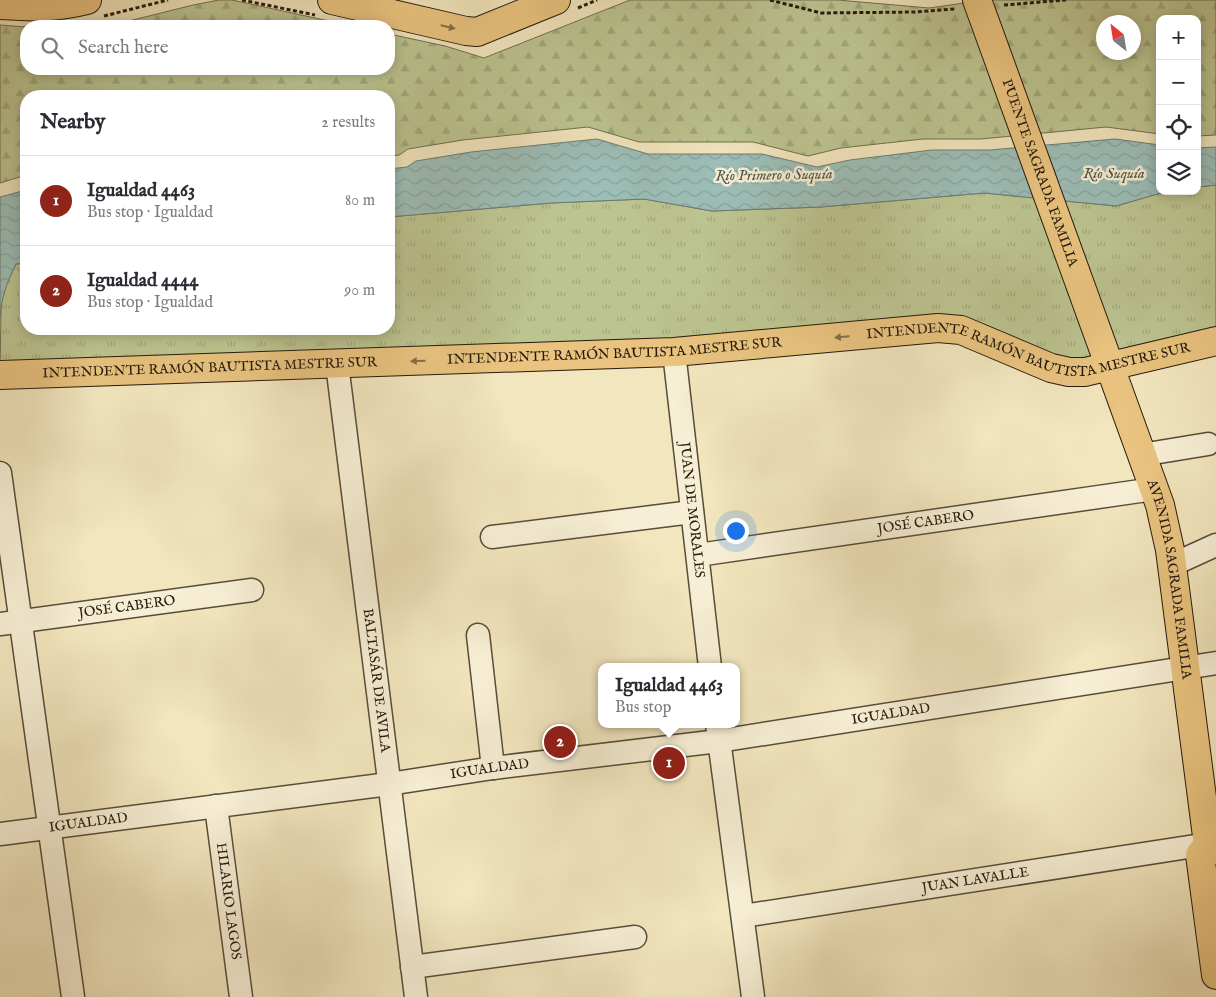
<!DOCTYPE html>
<meta charset="utf-8">
<style>
:root{--surface:#fff;--page:#f7f7f7;--text:#2b2b33;--muted:#7c7c81;--line:#e1e1e2;--accent:#8f2418}
body{margin:0;font-family:"IM FELL English",serif;background:var(--page);color:var(--text)}
.controls{position:absolute;right:15px;top:15px;display:grid;overflow:hidden;border-radius:10px;box-shadow:0 2px 12px #0003}
.controls button{width:45px;height:45px;display:grid;place-items:center;padding:0;border:0;border-bottom:1px solid var(--line);background:var(--surface);color:var(--text);font:25px sans-serif}
.compass{position:absolute;left:1096px;top:15px;width:45px;height:45px;border-radius:50%;background:var(--surface);box-shadow:0 2px 12px #0003;rotate:330deg}
.you{position:absolute;left:735px;top:530px;width:18px;height:18px;margin:-12px;border:4px solid #fff;border-radius:50%;background:#1a73e8;box-shadow:0 0 0 8px #1a73e833}
.badge{display:grid;place-items:center;width:32px;height:32px;border-radius:50%;background:var(--accent);color:#fff;font-size:16px;font-weight:700}
.pin{position:absolute;translate:-50% -50%;border:2px solid #fff;box-shadow:0 1px 5px #0006}
.popup{position:absolute;left:598px;top:663px;width:142px;height:65px;box-sizing:border-box;display:grid;place-content:center;border-radius:10px;background:var(--surface);filter:drop-shadow(0 1px 4px #0005);font-size:16px;white-space:nowrap;color:var(--muted)}
.popup b{font-size:19px;color:var(--text)}
.popup::after{content:'';position:absolute;left:50%;top:100%;margin-left:-10px;border:10px solid transparent;border-top-color:var(--surface)}
.list{margin:0;padding:0;list-style:none}
h2{display:flex;justify-content:space-between;align-items:center;height:65px;margin:0;padding:0 20px;font-size:21px}
h2 small{font-size:16px;font-weight:400;color:var(--muted)}
.list li{display:grid;grid-template-columns:32px 1fr auto;gap:15px;align-items:center;box-sizing:border-box;height:90px;padding:0 20px;border-top:1px solid var(--line)}
.list b{display:block;font-size:19px;white-space:nowrap}
.list p{margin:0;font-size:16px;white-space:nowrap;color:var(--muted)}
.list em{font-size:16px;font-style:normal;color:var(--muted)}
.icon{flex:none;width:28px;height:28px;fill:none;stroke:currentColor;stroke-width:2;stroke-linecap:round;stroke-linejoin:round}
.map{position:relative;flex:none;width:1216px;height:997px;overflow:hidden}
.search{position:absolute;background:var(--surface);box-shadow:0 2px 12px #0003;left:20px;top:20px;width:375px;height:55px;display:flex;align-items:center;gap:12px;box-sizing:border-box;padding:0 18px;border-radius:20px;color:var(--muted);font-size:19px}
.panel{position:absolute;background:var(--surface);box-shadow:0 2px 12px #0003;left:20px;top:90px;width:375px;height:245px;border-radius:20px}
.map>svg:first-child{display:block}
.grass{fill:url(#grass-tufts);stroke:#706f4e}
.forest{fill:url(#forest-firs);stroke:#706f4e;fill-rule:evenodd}
.water{fill:url(#water-waves);stroke:#6c7c73}
.lines{fill:none;stroke-linecap:round;stroke-linejoin:round}
.minor-casing{stroke:#584d39;stroke-width:25}
.major-casing{stroke:#241a0d;stroke-width:30}
.path{stroke:#241a0d;stroke-width:3;stroke-dasharray:4 2.5;stroke-linecap:butt}
.minor{stroke:#f7efd5;stroke-width:22}
.major{stroke:#e9c37f;stroke-width:28}
.oneway{fill:#866e46}
.labels{text-anchor:middle;dominant-baseline:central;stroke-width:5;stroke-linejoin:round;paint-order:stroke}
.street-label{font-size:14px;fill:#241a0d;stroke:#f7efd5}
.water-label{font-size:15px;font-style:italic;fill:#4e5348;stroke:#f7efd5}
</style>
<div class="map">
<svg width="1216" height="997" viewBox="0 0 1216 997">
<defs>
<pattern id="grass-tufts" width="24" height="20" patternUnits="userSpaceOnUse" patternTransform="scale(1.25)"><rect width="24" height="20" fill="#bcc490"/><path d="M3 7l-1-3M5 7V3M7 7l1-3M15 17l-1-3M17 17v-4M19 17l1-3" fill="none" stroke="#a1a87b"/></pattern>
<pattern id="forest-firs" width="22" height="20" patternUnits="userSpaceOnUse" patternTransform="scale(1.25)"><rect width="22" height="20" fill="#bcc490"/><path d="M5 1l3.5 6h-7zM16 11l3.5 6h-7z" fill="#a1a87b"/></pattern>
<pattern id="water-waves" width="16" height="10" patternUnits="userSpaceOnUse" patternTransform="scale(1.25)"><rect width="16" height="10" fill="#9cbeb7"/><path d="M0 5q4-4 8 0t8 0" fill="none" stroke="#86a39c"/></pattern>
</defs>
<rect width="100%" height="100%" fill="#f2e6be"/>
<filter id="stains"><feTurbulence type="fractalNoise" baseFrequency=".004" numOctaves="4"/><feColorMatrix values="0 0 0 0 .2 0 0 0 0 .09 0 0 0 0 .02 0 0 0 .5 -.17"/></filter>
<radialGradient id="worn" r=".72"><stop offset=".6" stop-color="#630" stop-opacity="0"/><stop offset="1" stop-color="#630" stop-opacity=".3"/></radialGradient>
<polygon class="grass" points="1216,185 1216,341 1085,372 977,336 0,375 1,304 6,285 16,264 26,263 26,329 389,329 389,217 551,203 644,199 712,211 821,207 984,193 1116,206 1168,191 1197,191 1197,187"/>
<g class="forest">
<polygon points="219,0 232,0 352,26 109,26 193,5"/>
<path d="M630 0H838L929 8 985 0H1216V135L1197 136V19H1160V134L1106 127 981 139H923L841 148 808 156 753 142H639L588 127 463 140 408 149 399 155 389 156V96H26V175L0 183V25L26 27V69H389V34L445 46 484 58ZM1104 22H1134V52H1104Z"/>
</g>
<g class="water">
<polygon points="597,139 648,154 762,154 817,167 850,160 932,150 990,150 1115,139 1160,145 1160,191 1168,191 1116,206 984,193 821,207 712,211 644,199 551,203 389,217 389,169 407,167 416,161 471,152"/>
<polygon points="1216,147 1216,185 1197,187 1197,148"/>
<path d="M26 190V263L16 264C7 282 1 298 0 318V197Z"/>
</g>
<g class="lines">
<defs>
<g id="minor">
<path id="s1" d="M674 352 710 667"/>
<path id="s2" d="M337 364 416 997"/>
<polyline points="1141,455 1208,444"/>
<polyline points="0,473 73,997"/>
<polyline points="492,537 692,512"/>
<path id="s3" d="M698 555 1154 489"/>
<polyline points="1172,565 1216,545"/>
<path id="s4" d="M0 624 252 590"/>
<polyline points="478,635 493,768"/>
<polyline points="717,724 753,997"/>
<path id="s5" d="M216 806 241 997"/>
<path id="s6" d="M0 834 389 784 493 768 719 741 1216 663"/>
<path id="s7" d="M743 916 1208 844"/>
<polyline points="412,967 635,937"/>
</g>
<g id="major">
<polyline points="332,0 466,31 477,32 556,0"/>
<path id="s8" d="M977 0 1160 505 1170 550 1208 844 1216 850"/>
<path d="M0 5C32 7 56 8 87 0"/>
<path id="s9" d="M0 375 674 352 938 328 961 330 1051 368 1069 372H1085L1216 341"/>
<polyline points="1208,844 1200,855 1216,975"/>
</g>
</defs>
<use href="#minor" class="minor-casing"/>
<use href="#major" class="major-casing"/>
<g class="path">
<polyline points="242,0 315,15"/>
<polyline points="770,0 821,13 914,12 955,9"/>
<polyline points="1004,5 1066,0"/>
<polyline points="578,8 597,0"/>
<polyline points="104,16 168,0"/>
</g>
<use href="#minor" class="minor"/>
<use href="#major" class="major"/>
</g>
<defs><path id="oneway-solid" d="M-6-.8H1V-3.2L6.5 0L1 3.2V.8H-6Z" transform="scale(1.25)"/></defs>
<g class="oneway">
<use href="#oneway-solid" transform="translate(448 27) rotate(13)"/>
<use href="#oneway-solid" transform="translate(842 337) rotate(175)"/>
<use href="#oneway-solid" transform="translate(418 361) rotate(178)"/>
</g>
<g class="labels">
<g class="street-label">
<text stroke="none"><textPath href="#s8" startOffset="184">PUENTE SAGRADA FAMILIA</textPath></text>
<text stroke="none"><textPath href="#s9" startOffset="1035">INTENDENTE RAMÓN BAUTISTA MESTRE SUR</textPath></text>
<text stroke="none"><textPath href="#s9" startOffset="615">INTENDENTE RAMÓN BAUTISTA MESTRE SUR</textPath></text>
<text stroke="none"><textPath href="#s9" startOffset="210">INTENDENTE RAMÓN BAUTISTA MESTRE SUR</textPath></text>
<text stroke="none"><textPath href="#s1" startOffset="159">JUAN DE MORALES</textPath></text>
<text stroke="none"><textPath href="#s3" startOffset="230">JOSÉ CABERO</textPath></text>
<text stroke="none"><textPath href="#s8" startOffset="612">AVENIDA SAGRADA FAMILIA</textPath></text>
<text stroke="none"><textPath href="#s4" startOffset="128">JOSÉ CABERO</textPath></text>
<text stroke="none"><textPath href="#s2" startOffset="319">BALTASÁR DE AVILA</textPath></text>
<text stroke="none"><textPath href="#s6" startOffset="899">IGUALDAD</textPath></text>
<text stroke="none"><textPath href="#s6" startOffset="494">IGUALDAD</textPath></text>
<text stroke="none"><textPath href="#s6" startOffset="89">IGUALDAD</textPath></text>
<text stroke="none"><textPath href="#s7" startOffset="235">JUAN LAVALLE</textPath></text>
<text stroke="none"><textPath href="#s5" startOffset="96">HILARIO LAGOS</textPath></text>
</g>
<g class="water-label">
<text x="1114" y="173">Río Suquía</text>
<text transform="translate(774 175) rotate(-1)">Río Primero o Suquía</text>
</g>
</g>
<rect width="100%" height="100%" filter="url(#stains)"/>
<rect width="100%" height="100%" fill="url(#worn)"/>
</svg>
<div class="controls">
<button>+</button>
<button>−</button>
<button><svg class="icon" aria-label="locate" viewBox="0 0 24 24"><circle cx="12" cy="12" r="6"/><path d="M12 2v4M12 18v4M2 12h4M18 12h4"/></svg></button>
<button><svg class="icon" aria-label="layers" viewBox="0 0 24 24"><path d="M12 4l9 5-9 5-9-5zM3 14l9 5 9-5"/></svg></button>
</div>
<svg class="compass" viewBox="-18 -18 36 36"><path d="M0-13l5 13h-10z" fill="#e53935"/><path d="M0 13l5-13h-10z" fill="#7c7c81"/></svg>
<div class="you"></div>
<div class="pin badge" style="left:669px;top:763px">1</div>
<div class="popup"><b>Igualdad 4463</b>Bus stop</div>
<div class="pin badge" style="left:560px;top:742px">2</div>
<div class="search"><svg class="icon" aria-label="search" viewBox="0 0 24 24"><circle cx="10" cy="10" r="6"/><path d="M15 15l6 6"/></svg>Search here</div>
<section class="panel">
<h2>Nearby<small>2 results</small></h2>
<ul class="list">
<li><span class="badge">1</span><div><b>Igualdad 4463</b><p>Bus stop · Igualdad</p></div><em>80 m</em></li>
<li><span class="badge">2</span><div><b>Igualdad 4444</b><p>Bus stop · Igualdad</p></div><em>90 m</em></li>
</ul>
</section>
</div>
